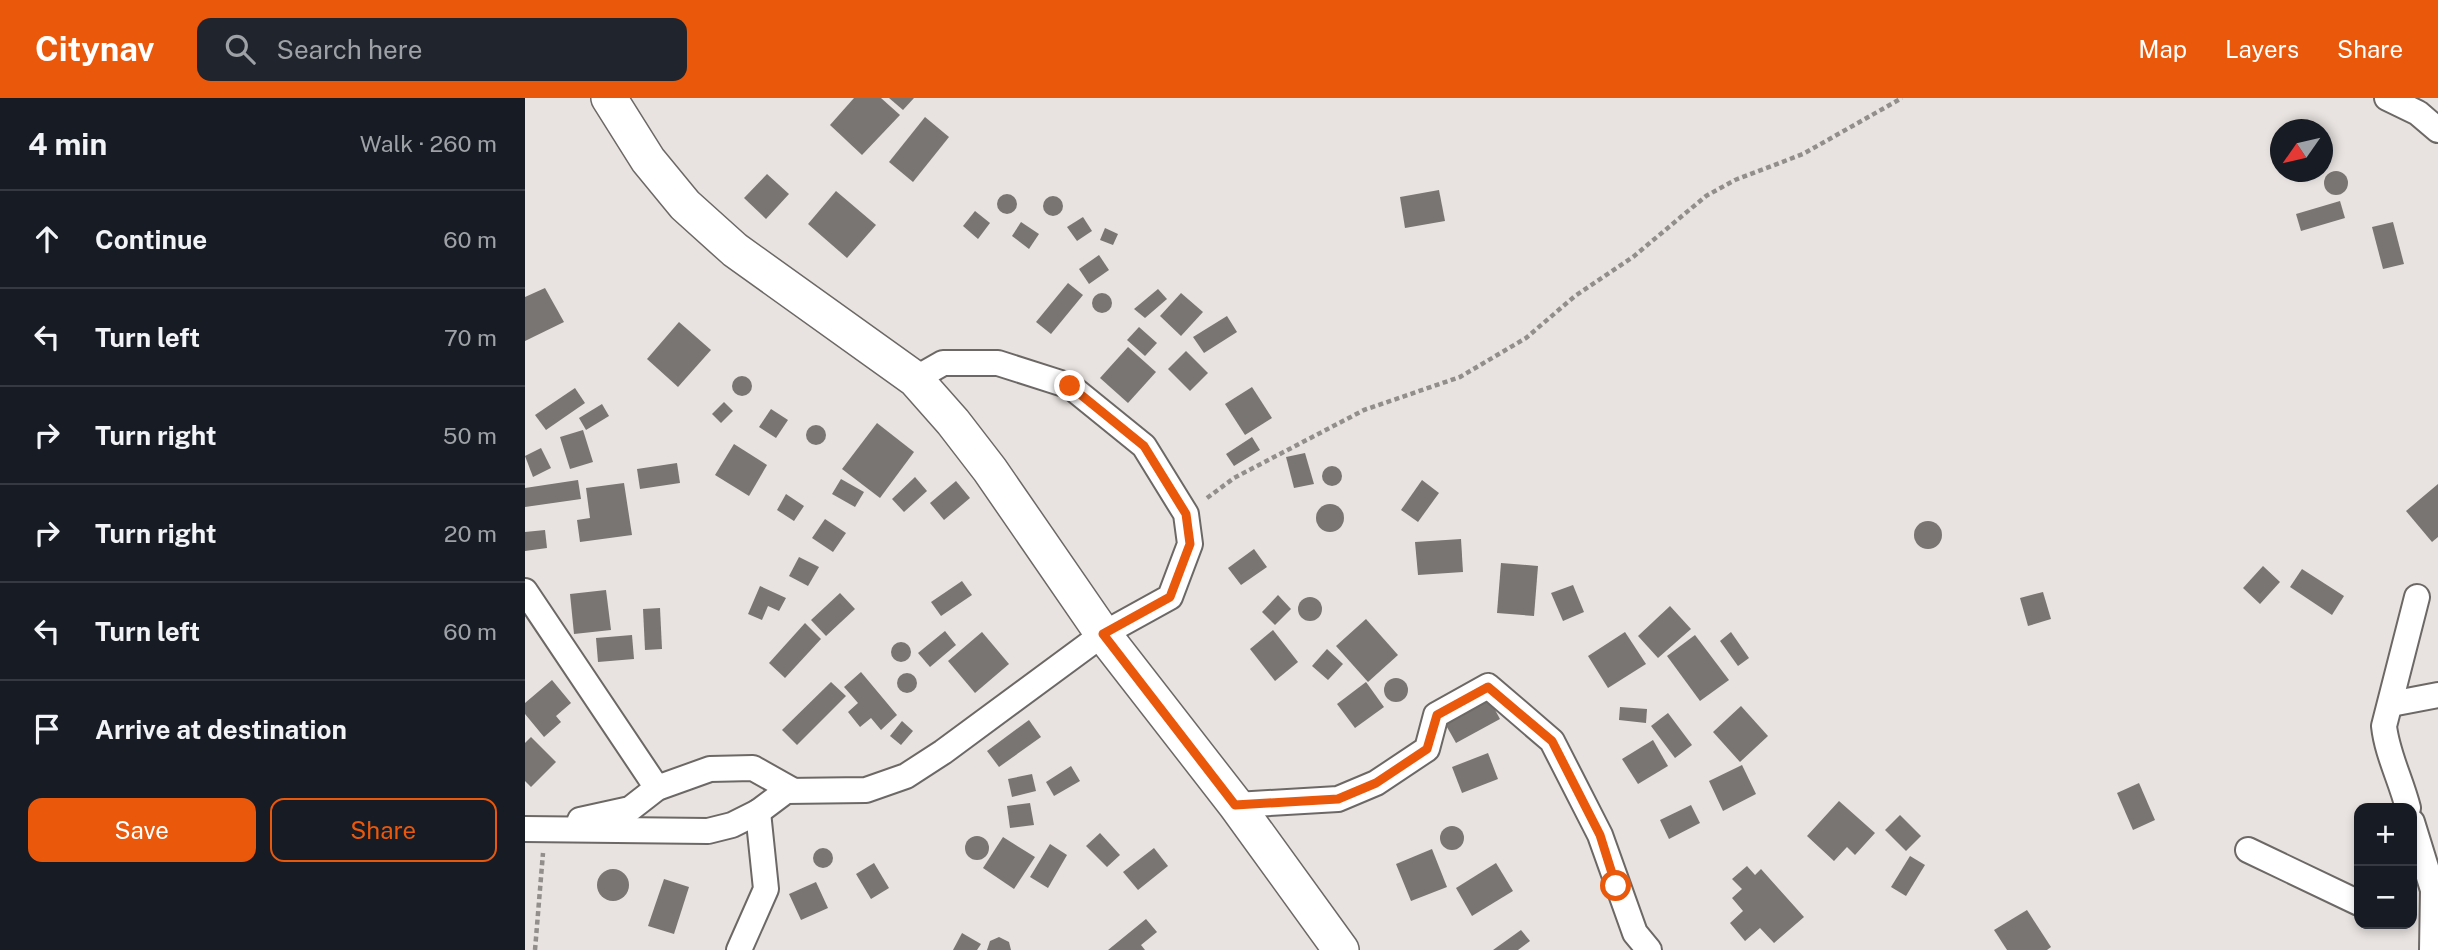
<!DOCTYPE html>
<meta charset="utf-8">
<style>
:root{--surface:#171b24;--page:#20242c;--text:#f1f3f6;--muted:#9ea1a6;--line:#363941;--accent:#ea580c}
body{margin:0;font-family:"Public Sans",sans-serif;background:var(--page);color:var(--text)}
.controls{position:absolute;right:21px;bottom:21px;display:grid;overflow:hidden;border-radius:14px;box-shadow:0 4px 10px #0003}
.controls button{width:63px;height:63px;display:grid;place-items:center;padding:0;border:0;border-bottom:2px solid var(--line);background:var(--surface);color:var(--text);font:35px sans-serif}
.compass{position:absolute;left:1745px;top:21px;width:63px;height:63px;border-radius:50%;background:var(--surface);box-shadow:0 4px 10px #0003;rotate:236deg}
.stop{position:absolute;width:21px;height:21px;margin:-16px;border:5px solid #ea580c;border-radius:50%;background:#fff}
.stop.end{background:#ea580c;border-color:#fff;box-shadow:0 2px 7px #0008}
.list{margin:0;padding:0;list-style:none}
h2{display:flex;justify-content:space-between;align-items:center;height:91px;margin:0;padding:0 28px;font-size:30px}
h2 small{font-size:23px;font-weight:400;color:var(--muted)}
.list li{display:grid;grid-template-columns:46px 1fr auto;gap:21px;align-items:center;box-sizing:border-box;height:98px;padding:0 28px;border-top:2px solid var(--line)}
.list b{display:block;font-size:26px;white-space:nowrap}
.list em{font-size:23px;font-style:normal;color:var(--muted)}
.actions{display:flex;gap:14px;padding:21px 28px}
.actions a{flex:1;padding:16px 0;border:2px solid var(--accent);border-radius:14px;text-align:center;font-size:24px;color:var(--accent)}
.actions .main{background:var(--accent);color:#fff}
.icon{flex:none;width:38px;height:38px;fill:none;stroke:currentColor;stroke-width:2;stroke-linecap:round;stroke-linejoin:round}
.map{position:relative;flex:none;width:1913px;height:852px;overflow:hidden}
header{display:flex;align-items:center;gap:42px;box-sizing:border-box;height:98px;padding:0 35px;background:var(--accent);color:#fff}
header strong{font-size:33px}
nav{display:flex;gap:38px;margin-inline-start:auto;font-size:24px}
.search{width:490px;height:63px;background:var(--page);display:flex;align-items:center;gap:18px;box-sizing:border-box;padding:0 24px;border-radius:14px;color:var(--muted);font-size:26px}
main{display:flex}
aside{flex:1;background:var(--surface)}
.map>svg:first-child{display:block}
.building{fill:#797572}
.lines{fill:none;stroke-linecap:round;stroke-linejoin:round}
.street-casing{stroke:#6c6866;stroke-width:28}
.secondary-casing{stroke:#6c6866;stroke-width:38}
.path{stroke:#918e8b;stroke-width:4.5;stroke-dasharray:5 3.5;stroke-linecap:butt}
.street{stroke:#fff;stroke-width:24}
.secondary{stroke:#fff;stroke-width:35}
.route{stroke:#ea580c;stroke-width:9}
</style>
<header>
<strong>Citynav</strong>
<div class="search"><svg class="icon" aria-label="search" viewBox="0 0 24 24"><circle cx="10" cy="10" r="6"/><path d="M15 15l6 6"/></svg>Search here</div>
<nav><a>Map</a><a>Layers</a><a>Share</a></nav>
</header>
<main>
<aside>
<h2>4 min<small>Walk · 260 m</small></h2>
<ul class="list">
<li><svg class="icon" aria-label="ahead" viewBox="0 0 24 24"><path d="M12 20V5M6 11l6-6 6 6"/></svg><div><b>Continue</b></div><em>60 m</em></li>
<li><svg class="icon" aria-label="left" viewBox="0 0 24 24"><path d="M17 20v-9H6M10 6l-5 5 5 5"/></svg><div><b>Turn left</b></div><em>70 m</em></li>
<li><svg class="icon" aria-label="right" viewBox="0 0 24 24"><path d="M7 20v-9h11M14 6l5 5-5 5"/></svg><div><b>Turn right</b></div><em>50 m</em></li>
<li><svg class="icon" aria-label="right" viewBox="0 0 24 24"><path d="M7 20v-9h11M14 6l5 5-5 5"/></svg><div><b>Turn right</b></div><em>20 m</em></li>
<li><svg class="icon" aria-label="left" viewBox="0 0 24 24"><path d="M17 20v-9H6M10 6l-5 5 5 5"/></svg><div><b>Turn left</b></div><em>60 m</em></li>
<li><svg class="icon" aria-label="arrive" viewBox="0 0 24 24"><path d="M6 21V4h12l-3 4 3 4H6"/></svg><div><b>Arrive at destination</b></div></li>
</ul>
<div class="actions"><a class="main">Save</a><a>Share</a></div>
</aside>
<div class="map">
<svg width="1913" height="852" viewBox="0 0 1913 852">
<rect width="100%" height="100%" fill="#e8e3e0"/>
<g class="building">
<polygon points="329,0 356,0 375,17 337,57 305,27"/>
<polygon points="364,0 389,0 378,12"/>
<polygon points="400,19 424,39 388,84 364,64"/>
<circle cx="1811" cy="85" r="12"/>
<polygon points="242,76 264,96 241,121 219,100"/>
<polygon points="914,92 920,123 880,130 875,99"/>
<polygon points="311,93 351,127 322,160 283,126"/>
<circle cx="482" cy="106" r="10"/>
<circle cx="528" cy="108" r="10"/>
<polygon points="1815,103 1820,120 1776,133 1771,116"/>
<polygon points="450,113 465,125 453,141 438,128"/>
<polygon points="558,119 567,133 552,143 542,129"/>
<polygon points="496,124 514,136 504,151 487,138"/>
<polygon points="1868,124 1879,166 1858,171 1847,129"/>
<polygon points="580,130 593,136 588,147 575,142"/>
<polygon points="574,157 584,172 564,186 554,171"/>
<polygon points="543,185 558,197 526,236 511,224"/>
<polygon points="20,190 39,224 0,243 0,199"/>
<polygon points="633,191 642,201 620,220 609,211"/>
<circle cx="577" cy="205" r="10"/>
<polygon points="656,195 678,214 656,238 635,218"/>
<polygon points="702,218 712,234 679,255 668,239"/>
<polygon points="154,224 186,252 153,289 122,261"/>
<polygon points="614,229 632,245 620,258 602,242"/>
<polygon points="603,249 631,274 603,305 575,280"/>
<polygon points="661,253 683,275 665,293 643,271"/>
<circle cx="217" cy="288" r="10"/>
<polygon points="727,289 747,320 720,337 700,306"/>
<polygon points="50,290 60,305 21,332 10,317"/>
<polygon points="199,304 208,313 196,325 187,316"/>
<polygon points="77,306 84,318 61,332 54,320"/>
<polygon points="246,311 263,322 251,340 234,329"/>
<polygon points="352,325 389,354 355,400 317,371"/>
<circle cx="291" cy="337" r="10"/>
<polygon points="58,332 68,364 45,371 35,339"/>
<polygon points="727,339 735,352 709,368 701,356"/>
<polygon points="209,346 242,367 224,398 190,377"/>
<polygon points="16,350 26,370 8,379 0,358"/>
<polygon points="780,355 789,386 769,390 761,359"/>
<polygon points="152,365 155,385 115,391 112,371"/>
<circle cx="807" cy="378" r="10"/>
<polygon points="390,379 402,393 379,414 367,401"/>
<polygon points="316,381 339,394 330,409 307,396"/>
<polygon points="53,382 56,401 0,409 0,390"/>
<polygon points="897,382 914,395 893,424 876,412"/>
<polygon points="431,383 445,400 419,422 405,405"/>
<polygon points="99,385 107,437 55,444 52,422 65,420 61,390"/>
<polygon points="1913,386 1913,439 1907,444 1881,413"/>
<polygon points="261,396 279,408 269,423 252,412"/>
<circle cx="805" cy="420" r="14"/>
<polygon points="300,421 321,435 308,454 287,440"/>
<circle cx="1403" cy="437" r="14"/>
<polygon points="20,432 22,450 0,453 0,434"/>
<polygon points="936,441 938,474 893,477 890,444"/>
<polygon points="729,451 742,469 716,487 703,470"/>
<polygon points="274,459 294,469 283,488 264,478"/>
<polygon points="976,465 1013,468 1009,518 972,515"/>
<polygon points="1738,468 1755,484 1735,506 1718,490"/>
<polygon points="1777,471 1819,498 1807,517 1765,489"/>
<polygon points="437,483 447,497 416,518 406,504"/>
<polygon points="1048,487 1059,514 1038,523 1026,495"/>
<polygon points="235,488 261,500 254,513 243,508 237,522 223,516"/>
<polygon points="81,492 86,532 49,536 45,496"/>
<polygon points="1518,494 1526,521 1503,528 1495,500"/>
<polygon points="315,495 330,511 301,538 286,522"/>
<polygon points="753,497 766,511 750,527 737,514"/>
<circle cx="785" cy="511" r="12"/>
<polygon points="1145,508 1166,531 1133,560 1113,538"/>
<polygon points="135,510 137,551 120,552 118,511"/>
<polygon points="841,521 873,557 843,584 811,548"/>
<polygon points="280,525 296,541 260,580 244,565"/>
<polygon points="748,532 773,564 750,583 725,551"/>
<polygon points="420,533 431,547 405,569 393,555"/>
<polygon points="457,534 484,566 450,595 423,563"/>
<polygon points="1100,534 1121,566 1083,590 1063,558"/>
<polygon points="1206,534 1224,560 1213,568 1195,543"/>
<polygon points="107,537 109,561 73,564 71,540"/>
<polygon points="1170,537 1204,582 1175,603 1142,558"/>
<circle cx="376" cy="554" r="10"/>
<polygon points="802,551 818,566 803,582 787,568"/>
<polygon points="336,574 372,617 356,632 346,620 335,629 323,614 333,605 319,589"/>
<circle cx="382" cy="585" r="10"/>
<circle cx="871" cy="592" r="12"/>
<polygon points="27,582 46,605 31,618 36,624 19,639 0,616 0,605"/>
<polygon points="306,584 321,598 272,647 257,632"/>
<polygon points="841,584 859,609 830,630 812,606"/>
<polygon points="962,597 975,621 931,645 918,622"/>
<polygon points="1216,608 1243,638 1215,664 1188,634"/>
<polygon points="1095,609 1122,611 1121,625 1094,622"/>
<polygon points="1143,615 1167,647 1150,660 1126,628"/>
<polygon points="504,622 516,639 474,669 462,653"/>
<polygon points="377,623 388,633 376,647 365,638"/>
<polygon points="6,639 31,664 6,689 0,683 0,645"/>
<polygon points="1128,642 1143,668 1113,686 1097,661"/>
<polygon points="963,655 973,681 937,695 927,669"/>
<polygon points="1217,667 1231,696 1198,713 1184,683"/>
<polygon points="546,668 555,683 529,698 521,684"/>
<polygon points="507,676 511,693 487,699 483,681"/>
<polygon points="1614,685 1630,722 1608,732 1592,695"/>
<polygon points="1314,703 1350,735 1330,757 1322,749 1309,763 1282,738"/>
<polygon points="505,705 509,727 485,730 482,708"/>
<polygon points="1166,707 1175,725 1144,741 1135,722"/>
<polygon points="1375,717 1396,738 1381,753 1360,732"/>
<circle cx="927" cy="740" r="12"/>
<polygon points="575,735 595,757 582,769 561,748"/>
<circle cx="452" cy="750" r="12"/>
<polygon points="478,739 510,759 489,791 458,770"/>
<polygon points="525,746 542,757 523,790 505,779"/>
<circle cx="298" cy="760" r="10"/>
<polygon points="629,750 643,768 613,792 598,774"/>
<polygon points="907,751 922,789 886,803 871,766"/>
<polygon points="1385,758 1400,767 1381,798 1366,789"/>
<polygon points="349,765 364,790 346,801 331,776"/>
<polygon points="971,765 988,793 947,818 931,790"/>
<polygon points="1222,768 1230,777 1236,771 1279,819 1249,845 1235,830 1220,843 1205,825 1218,813 1207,800 1217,791 1207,781"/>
<circle cx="88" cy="787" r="16"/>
<polygon points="139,781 164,789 149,836 123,828"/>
<polygon points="291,784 303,810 276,822 264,796"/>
<polygon points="1502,812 1526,849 1522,852 1482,852 1469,832"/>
<polygon points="621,821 632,834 616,847 620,852 583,852"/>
<polygon points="996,832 1005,843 993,852 968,852"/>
<polygon points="437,835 456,846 452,852 428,852"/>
<polygon points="474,839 484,844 486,852 462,852 465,843"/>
</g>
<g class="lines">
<defs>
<g id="street">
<polyline points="1862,0 1893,15 1913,32"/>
<polyline points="0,493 132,690"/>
<polyline points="1866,606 1913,597"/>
<polyline points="711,707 813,701 851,685 902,651 911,617 963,588 1027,643 1075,737 1110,835 1124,852"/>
<path d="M1883 710C1876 682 1862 656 1859 628L1892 499"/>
<polyline points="55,722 105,711 132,690 185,671 228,670 267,692 261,693"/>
<polyline points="1887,724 1908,792 1907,852"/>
<polyline points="0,731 183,733 207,727 233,714 261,693 341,692 381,678 418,654 578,536 645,499 665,446 661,416 619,348 545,288 473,265 418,265 390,281"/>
<polyline points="1723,752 1834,805"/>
<polyline points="214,852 241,791 233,714"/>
</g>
<polyline id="secondary" points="84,0 123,62 160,107 210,152 390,281 428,324 465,372 578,536 711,707 816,852"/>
</defs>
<use href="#street" class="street-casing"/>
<use href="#secondary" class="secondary-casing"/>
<g class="path">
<polyline points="682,400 709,380 839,312 935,279 1001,240 1050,198 1108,159 1181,98 1210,82 1278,56 1377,0"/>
<polyline points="10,852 18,755"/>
</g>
<use href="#street" class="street"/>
<use href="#secondary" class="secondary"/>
</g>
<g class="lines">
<polyline class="route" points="545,288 619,348 661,416 665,446 645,499 578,536 710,707 813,701 851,685 902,651 912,617 963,589 1027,643 1075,737 1091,788"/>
</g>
</svg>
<div class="controls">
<button>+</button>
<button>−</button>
</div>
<svg class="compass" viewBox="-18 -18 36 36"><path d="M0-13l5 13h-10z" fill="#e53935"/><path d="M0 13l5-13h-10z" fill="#9ea1a6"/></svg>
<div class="stop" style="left:1091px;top:788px"></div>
<div class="stop end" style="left:545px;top:288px"></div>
</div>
</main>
